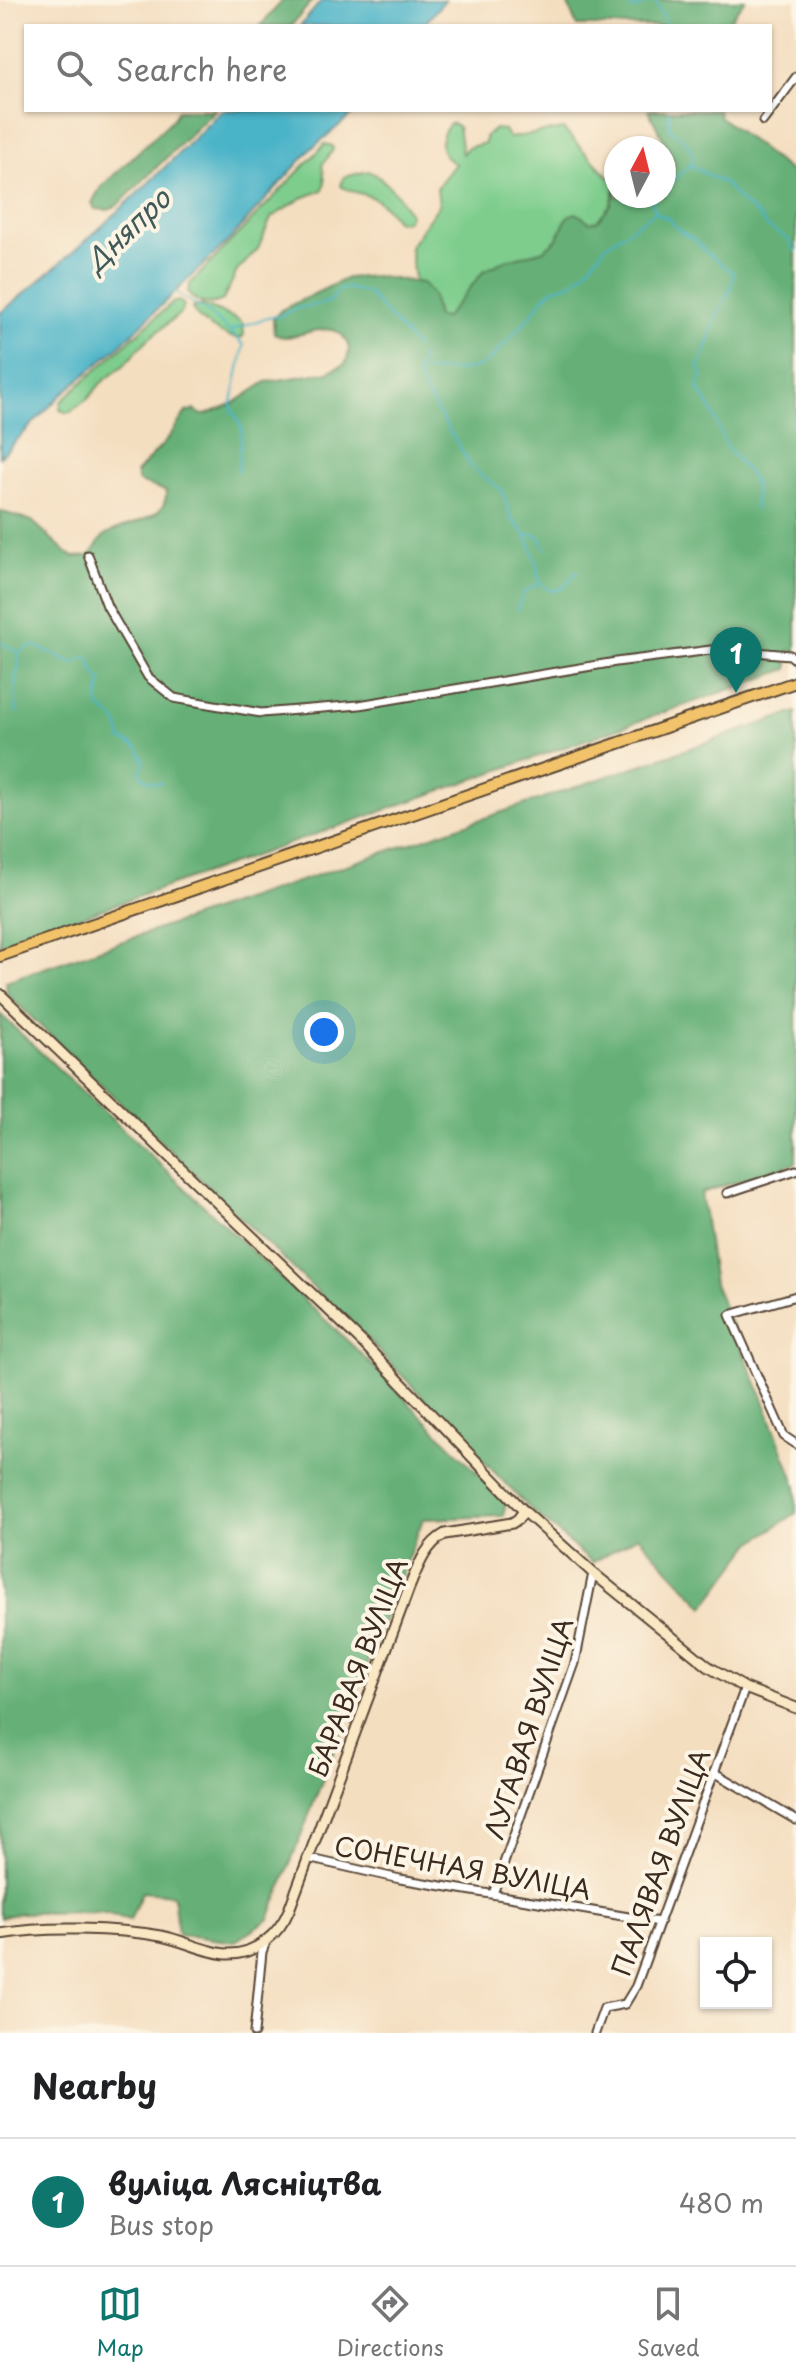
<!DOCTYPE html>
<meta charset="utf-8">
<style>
:root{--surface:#fff;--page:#f2f2f2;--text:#202124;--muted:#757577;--line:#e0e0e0;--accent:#0f766e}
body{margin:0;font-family:"Playpen Sans",sans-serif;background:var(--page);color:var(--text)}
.controls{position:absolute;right:24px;bottom:24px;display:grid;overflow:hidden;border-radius:0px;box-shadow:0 2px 6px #0004}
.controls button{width:72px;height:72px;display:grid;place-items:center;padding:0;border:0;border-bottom:2px solid var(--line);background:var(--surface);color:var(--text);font:40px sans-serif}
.compass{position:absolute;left:604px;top:136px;width:72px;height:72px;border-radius:50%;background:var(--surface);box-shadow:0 2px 6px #0004;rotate:7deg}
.you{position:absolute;left:324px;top:1032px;width:28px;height:28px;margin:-20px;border:6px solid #fff;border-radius:50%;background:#1a73e8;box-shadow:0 0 0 12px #1a73e833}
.badge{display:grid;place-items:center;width:52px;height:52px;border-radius:50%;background:var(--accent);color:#fff;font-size:26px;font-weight:700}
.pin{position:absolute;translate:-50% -66px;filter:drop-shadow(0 2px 4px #0008)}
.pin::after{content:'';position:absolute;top:42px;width:28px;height:24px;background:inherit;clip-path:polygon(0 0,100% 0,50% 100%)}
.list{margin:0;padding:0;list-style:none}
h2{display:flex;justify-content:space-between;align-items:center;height:104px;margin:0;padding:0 32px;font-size:34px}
h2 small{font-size:26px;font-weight:400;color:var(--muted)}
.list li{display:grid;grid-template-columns:52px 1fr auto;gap:24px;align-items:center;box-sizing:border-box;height:128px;padding:0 32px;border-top:2px solid var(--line)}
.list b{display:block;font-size:30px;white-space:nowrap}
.list p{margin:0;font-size:26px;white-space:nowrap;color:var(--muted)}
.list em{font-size:26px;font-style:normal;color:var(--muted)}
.icon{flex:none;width:44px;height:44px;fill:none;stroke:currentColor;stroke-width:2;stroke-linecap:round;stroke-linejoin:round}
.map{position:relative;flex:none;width:796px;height:2033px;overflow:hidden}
.search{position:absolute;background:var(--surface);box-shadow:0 2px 6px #0004;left:24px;right:24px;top:24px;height:88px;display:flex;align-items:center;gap:20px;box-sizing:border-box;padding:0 28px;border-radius:0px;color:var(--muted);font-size:30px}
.sheet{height:232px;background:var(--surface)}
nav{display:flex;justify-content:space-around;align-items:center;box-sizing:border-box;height:112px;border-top:2px solid var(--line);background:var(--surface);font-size:22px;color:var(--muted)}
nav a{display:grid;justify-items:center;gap:4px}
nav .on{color:var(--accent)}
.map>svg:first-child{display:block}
.green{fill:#7ecd8d;stroke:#5c7c56;stroke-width:2}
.forest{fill:#66b078;stroke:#506d4b;stroke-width:2}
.water{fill:#4ab3c8;stroke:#426e73;stroke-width:2}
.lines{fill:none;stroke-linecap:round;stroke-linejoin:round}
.stream{stroke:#4ab3c8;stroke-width:2}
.street-casing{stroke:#574536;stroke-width:11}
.secondary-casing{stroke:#574536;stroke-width:13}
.primary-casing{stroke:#574536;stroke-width:14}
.street{stroke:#fff;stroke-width:7}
.secondary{stroke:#fae7c3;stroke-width:9}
.primary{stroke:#f2c36a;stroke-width:10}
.labels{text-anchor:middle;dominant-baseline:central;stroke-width:8;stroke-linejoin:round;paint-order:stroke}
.street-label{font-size:26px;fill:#3b2a1e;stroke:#fcf5e5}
.water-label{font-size:28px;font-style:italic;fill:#405a5a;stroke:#fcf5e5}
</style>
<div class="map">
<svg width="796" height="2033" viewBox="0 0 796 2033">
<rect width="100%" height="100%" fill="#fcf5e5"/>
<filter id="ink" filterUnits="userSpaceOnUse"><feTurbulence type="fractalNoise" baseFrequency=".0125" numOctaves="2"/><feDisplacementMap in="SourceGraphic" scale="16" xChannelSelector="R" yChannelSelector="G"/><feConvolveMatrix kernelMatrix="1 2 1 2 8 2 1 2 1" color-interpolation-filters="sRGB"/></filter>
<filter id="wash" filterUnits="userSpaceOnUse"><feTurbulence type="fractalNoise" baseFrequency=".006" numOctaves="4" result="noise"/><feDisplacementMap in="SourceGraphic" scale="32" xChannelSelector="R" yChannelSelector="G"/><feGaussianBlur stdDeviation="1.8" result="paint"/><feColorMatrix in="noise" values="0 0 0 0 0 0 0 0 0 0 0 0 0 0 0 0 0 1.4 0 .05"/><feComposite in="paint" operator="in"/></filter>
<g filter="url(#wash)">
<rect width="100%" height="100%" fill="#f4dec0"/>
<g class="green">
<path d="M450 123 458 126 462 154 467 148 485 143V137L494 129 504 130 509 138 563 129 616 184 605 342 419 322 410 246 439 205 437 187 455 164C436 153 438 139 450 123Z"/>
<path d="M325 144 333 146V150L322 165 325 182 323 190 302 198 271 218 258 249 237 271 223 300C210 306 196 305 188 292L190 284Z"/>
<path d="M368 171C384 177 403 200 410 215L406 221H397C388 210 381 200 366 195 357 192 349 192 341 186L344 177Z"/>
<polygon points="179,301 184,305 182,312 147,340 123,366 101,383 88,399 68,413 60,410 61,402 68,395 172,303"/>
<path d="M202 305 239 320 243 324 244 335 241 338C227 340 196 320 192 308Z"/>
</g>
<g class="forest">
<polygon points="283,0 313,0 291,26 260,26"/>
<polygon points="566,0 745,0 725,26 577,26"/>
<polygon points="178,110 215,110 119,204 109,210 95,209 92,203 100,188 172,120"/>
<path d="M648 110H718L719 116 796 176V652L788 651V669L0 945V511L32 521 67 553 74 557 89 556C95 550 98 541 104 536 123 521 169 523 166 491L139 482 136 473 167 440 186 412 195 410 202 415 208 414 234 403 266 382 328 372 345 364C349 356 351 348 346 340 333 319 303 336 286 337 280 337 279 336 274 333L273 319 281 310 347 278 375 276 422 283 432 294 437 317 445 318 484 271 504 261 544 250 556 240 568 216 576 213 590 222 597 221 611 204 616 184V196H664V181L672 176 675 162Z"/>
<polygon points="796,712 796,1163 701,1193 714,1284 761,1393 796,1486 796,1513 752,1543 704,1607 638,1536 592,1563 524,1503 369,1341 7,994 6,981"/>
<polygon points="0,1014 353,1346 506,1502 503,1516 423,1519 269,1919 234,1942 178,1934 173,1895 142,1892 130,1920 101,1912 18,1913 0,1918"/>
</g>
<g class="water">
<polygon points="322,0 445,0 423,26 300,26"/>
<path d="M222 110H358L311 149 229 240 118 347 60 396 0 457V313C79 250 152 182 222 110Z"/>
</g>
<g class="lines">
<g class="stream">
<polyline points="625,0 633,9 651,2 656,2 668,26"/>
<polyline points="690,165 725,184 741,202 758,215 766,226 788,239 796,251"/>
<polyline points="664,188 690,165 694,156 685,141 669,128 669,110"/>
<path d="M655 196 652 204 657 213 669 219 681 232 694 239 706 252 734 273C733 289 723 301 717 315 710 332 709 350 699 365L702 377 698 388 713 413 727 448 751 476 755 486V510"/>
<polyline points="174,292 208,312 244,345 231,407 242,429 238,471"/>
<polyline points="232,330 263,319 282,315 294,309 329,302 339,290 348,288 368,293 417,348"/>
<polyline points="422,356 417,374 423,388 473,469 502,490 511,518 527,537 537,564 538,578 544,587 553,591 563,588 577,572"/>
<polyline points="417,372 463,370 479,367 491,359 531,315 545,296 553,289 572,283 586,271 605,246 655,212"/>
<polyline points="527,534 539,536 546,549"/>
<polyline points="517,609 524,592 540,583"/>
<path d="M0 642 19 653 30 646H36L73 664 85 657 90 659 93 671 102 682C91 719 108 704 119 727 121 731 120 736 122 740L138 748 144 762 140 772C143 781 151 783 161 783"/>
<polyline points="17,712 15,681 19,664 18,654"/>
</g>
</g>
</g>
<g filter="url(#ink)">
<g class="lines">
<defs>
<g id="street">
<polyline points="763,121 796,77"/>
<polyline points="88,555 107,606 148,677 174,698 261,713 359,705 616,662 719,649 790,655 796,660"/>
<polyline points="727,1193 796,1170"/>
<polyline points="796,1296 730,1315 784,1436 796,1444"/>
<polyline points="714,1772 796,1820"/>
<polyline points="307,1858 400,1879 659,1922"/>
<polyline points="493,1894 575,1663 593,1573"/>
<polyline points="254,2033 262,1952 266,1942"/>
<polyline points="595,2033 604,2008 625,2004 636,1986 745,1688"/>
</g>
<g id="secondary">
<polyline points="0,994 362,1342 524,1511 593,1573 709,1667 745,1688 796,1708"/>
<path d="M0 1934C46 1926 115 1928 161 1936 183 1940 206 1953 227 1954 256 1955 279 1934 289 1910L409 1588C418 1567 425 1545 445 1534L512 1523 518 1519 524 1511"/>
</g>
<polyline id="primary" points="0,956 796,682"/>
</defs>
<use href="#street" class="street-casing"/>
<use href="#secondary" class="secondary-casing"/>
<use href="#primary" class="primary-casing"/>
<use href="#street" class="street"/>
<use href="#secondary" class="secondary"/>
<use href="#primary" class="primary"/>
</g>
</g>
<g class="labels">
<g class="street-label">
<text transform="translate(357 1667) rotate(-69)">БАРАВАЯ ВУЛІЦА</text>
<text transform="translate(528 1728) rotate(-72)">ЛУГАВАЯ ВУЛІЦА</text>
<text transform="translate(660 1862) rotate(-70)">ПАЛЯВАЯ ВУЛІЦА</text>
<text transform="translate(463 1867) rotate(10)">СОНЕЧНАЯ ВУЛІЦА</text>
</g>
<g class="water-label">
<text transform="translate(127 229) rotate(-44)">Дняпро</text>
</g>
</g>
</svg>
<div class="controls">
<button><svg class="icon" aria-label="locate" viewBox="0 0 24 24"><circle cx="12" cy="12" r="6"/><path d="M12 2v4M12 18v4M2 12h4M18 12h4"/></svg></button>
</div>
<svg class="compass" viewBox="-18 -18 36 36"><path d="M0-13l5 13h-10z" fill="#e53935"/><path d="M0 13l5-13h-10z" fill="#757577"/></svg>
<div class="you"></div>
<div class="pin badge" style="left:736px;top:693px">1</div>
<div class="search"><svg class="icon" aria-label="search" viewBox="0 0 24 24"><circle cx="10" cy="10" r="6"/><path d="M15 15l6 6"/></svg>Search here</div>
</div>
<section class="sheet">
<h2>Nearby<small></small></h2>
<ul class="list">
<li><span class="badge">1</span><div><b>вуліца Лясніцтва</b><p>Bus stop</p></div><em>480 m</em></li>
</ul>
</section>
<nav>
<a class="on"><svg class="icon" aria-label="map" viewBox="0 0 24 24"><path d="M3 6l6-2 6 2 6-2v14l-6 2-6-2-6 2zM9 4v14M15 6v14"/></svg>Map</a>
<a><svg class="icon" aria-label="directions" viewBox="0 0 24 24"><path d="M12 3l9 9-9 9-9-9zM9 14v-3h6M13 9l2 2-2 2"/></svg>Directions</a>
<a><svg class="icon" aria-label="saved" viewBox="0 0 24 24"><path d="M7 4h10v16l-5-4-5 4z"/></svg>Saved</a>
</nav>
